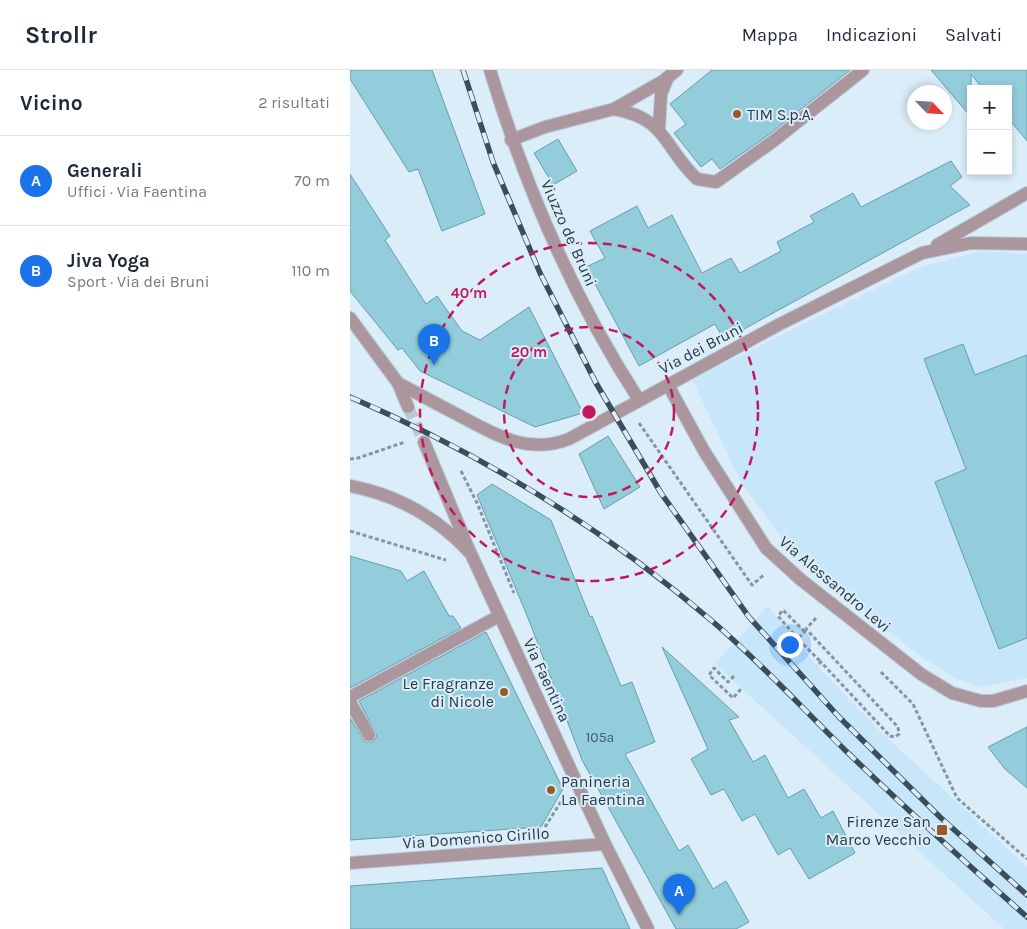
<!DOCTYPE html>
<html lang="it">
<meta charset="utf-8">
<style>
:root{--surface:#fff;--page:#f2f2f3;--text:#1f2937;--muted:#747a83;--line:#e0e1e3;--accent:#1a73e8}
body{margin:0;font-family:Karla,sans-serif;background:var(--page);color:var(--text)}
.controls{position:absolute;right:15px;top:15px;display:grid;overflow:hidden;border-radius:0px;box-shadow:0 2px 8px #0003}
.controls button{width:45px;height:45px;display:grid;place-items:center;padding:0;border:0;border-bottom:1px solid var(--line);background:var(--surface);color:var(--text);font:25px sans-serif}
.compass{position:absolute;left:557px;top:15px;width:45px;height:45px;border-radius:50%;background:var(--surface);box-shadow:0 2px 8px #0003;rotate:115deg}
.you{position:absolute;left:439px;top:574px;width:18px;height:18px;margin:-12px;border:4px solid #fff;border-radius:50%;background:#1a73e8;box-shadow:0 0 0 8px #1a73e833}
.badge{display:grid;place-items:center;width:32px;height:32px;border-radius:50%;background:var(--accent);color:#fff;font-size:16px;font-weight:700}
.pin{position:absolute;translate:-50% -41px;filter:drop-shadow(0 1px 2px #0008)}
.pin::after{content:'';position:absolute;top:26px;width:18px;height:15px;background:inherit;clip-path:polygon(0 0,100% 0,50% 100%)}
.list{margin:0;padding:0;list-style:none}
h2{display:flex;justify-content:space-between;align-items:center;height:65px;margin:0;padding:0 20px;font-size:21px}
h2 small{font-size:16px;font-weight:400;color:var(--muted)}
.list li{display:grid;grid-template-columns:32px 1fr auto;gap:15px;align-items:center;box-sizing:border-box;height:90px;padding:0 20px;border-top:1px solid var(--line)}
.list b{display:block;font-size:19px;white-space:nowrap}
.list p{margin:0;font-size:16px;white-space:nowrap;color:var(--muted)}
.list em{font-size:16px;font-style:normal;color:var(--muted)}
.map{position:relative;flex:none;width:677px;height:859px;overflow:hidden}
header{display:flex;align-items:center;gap:30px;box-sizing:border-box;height:70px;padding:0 25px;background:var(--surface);border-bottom:1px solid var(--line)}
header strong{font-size:24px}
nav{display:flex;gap:28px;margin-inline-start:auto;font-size:18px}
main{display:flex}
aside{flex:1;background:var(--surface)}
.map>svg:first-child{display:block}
.built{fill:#c7e6fa}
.building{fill:#93ccdb;stroke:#669eac}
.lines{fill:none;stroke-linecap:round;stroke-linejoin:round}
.minor-tunnel{stroke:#b7c9d4;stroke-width:12;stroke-dasharray:12 6;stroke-linecap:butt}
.service-casing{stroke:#b7c9d4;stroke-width:14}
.minor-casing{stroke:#b7c9d4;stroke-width:14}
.tertiary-casing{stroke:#b7c9d4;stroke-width:14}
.path{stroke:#8496a1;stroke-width:3;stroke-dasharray:4 2.5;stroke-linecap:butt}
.service{stroke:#ac969d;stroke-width:12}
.minor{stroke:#ac969d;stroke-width:12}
.tertiary{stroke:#ac969d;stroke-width:12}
.rail-casing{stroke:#3b4d59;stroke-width:5.5}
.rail{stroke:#dbedf8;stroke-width:4;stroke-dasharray:11;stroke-linecap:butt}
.ring{fill:none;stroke:#c2185b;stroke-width:2.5;stroke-dasharray:9 6}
.poi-dot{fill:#9a5824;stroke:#dbedf8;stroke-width:2}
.labels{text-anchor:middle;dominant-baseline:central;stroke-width:4;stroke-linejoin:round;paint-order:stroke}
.number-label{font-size:14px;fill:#435e6b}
.poi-label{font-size:16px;fill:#283a46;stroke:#dbedf8;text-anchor:start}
.street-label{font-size:16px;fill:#283a46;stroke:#dbedf8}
.centre{fill:#c2185b;stroke:#dbedf8;stroke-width:2.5}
.ring-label{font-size:15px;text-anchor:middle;font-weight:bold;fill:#c2185b;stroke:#dbedf8;stroke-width:4;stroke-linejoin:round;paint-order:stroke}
</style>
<header>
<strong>Strollr</strong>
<nav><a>Mappa</a><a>Indicazioni</a><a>Salvati</a></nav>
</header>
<main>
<aside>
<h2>Vicino<small>2 risultati</small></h2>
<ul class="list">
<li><span class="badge">A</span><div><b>Generali</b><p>Uffici · Via Faentina</p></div><em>70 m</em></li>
<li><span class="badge">B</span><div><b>Jiva Yoga</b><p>Sport · Via dei Bruni</p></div><em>110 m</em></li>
</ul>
</aside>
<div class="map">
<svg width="677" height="859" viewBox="0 0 677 859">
<rect width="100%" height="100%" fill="#dbedf8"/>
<g class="built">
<polygon points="631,181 677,184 677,608 632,617 607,609 574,589 490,523 439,477 392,414 342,309 570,197"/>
<polygon points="418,536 467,596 532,663 677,797 677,859 654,859 365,594"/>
</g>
<g class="building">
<polygon points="0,0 82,0 135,144 92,161 68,99 59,102 0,9"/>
<polygon points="362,0 500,0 417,66 370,99 362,89 351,97 324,63 336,54 320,34"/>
<polygon points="581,0 677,0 677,71 658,48 658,19 633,19 621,4 621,47"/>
<polygon points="208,69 227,101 203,115 184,83"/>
<polygon points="601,91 612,107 600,116 620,135 374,270 365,254 289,296 236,197 255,188 240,161 287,136 298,158 322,145 352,203 381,188 390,203 431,181 427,172 464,152 460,146 503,123 511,137"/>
<polygon points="0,104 40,166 35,170 76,234 87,226 112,261 130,270 179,237 233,343 185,357 70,301 52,278 48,280 0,221"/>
<polygon points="613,274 625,305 677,285 677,568 649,579 585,412 616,399 574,289"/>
<polygon points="258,366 290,417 254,439 229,384"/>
<polygon points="142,414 201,450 240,547 242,546 271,616 282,612 305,672 275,684 329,781 338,775 363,819 376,811 399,852 386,859 326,859 232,690 180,553 127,425"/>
<polygon points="0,486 51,501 57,511 74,501 99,546 103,546 111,558 0,618"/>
<polygon points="136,562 213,719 191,757 0,770 0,648 15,672 23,672 27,666 9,631"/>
<polygon points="312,577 389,647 379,650 403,692 415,685 438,728 454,719 471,748 483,741 505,783 459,809 440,778 428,785 405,744 392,751 374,719 361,725 341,689 358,679"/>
<polygon points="677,657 677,718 655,699 638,677"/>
<polygon points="252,798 280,859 0,859 0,816"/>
</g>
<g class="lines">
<polyline class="minor-tunnel" points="58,337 74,372"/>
<defs>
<g id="service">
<path d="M264 39C318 49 313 77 347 109L366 112 422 72 513 0"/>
<polyline points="309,59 311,24 318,7"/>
<polyline points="161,70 195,57 264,39 313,11 327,0"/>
<polyline points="0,627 149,546"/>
<polyline points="0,632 19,665"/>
</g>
<g id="minor">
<path d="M140 0C175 116 223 228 289 330"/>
<polyline points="587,175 677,123"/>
<polyline points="0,248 48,313 58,337"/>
<path d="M48 313C68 324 89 335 110 346 146 365 178 385 219 369L428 255 572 183 621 173 677 174"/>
<polyline points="318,315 354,381 416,478 450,509 571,604 602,623 631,631 643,631 677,621"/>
<polyline points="74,372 120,482"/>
<polyline points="0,793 255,774"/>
</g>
<path id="tertiary" d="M0 416C48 425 89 449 121 484L255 774 298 859"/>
</defs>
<use href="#service" class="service-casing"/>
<use href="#minor" class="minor-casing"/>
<use href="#tertiary" class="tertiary-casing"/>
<g class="path">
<polyline points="289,353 402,515 415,504"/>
<polyline points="0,389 8,388 55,372"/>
<polyline points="111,401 127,433 164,523"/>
<polyline points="0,461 96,490"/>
<polyline points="466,548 456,559 548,657 549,664 545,667 540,666 471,592 467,596"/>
<polyline points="456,560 448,569 471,592"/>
<polyline points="448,569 428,546 433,540 454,561"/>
<polyline points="531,602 563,634 607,728 677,789"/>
<polyline points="384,606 378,612 364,598 359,605 383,628 391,619"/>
<polyline points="195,757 212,730"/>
</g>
<use href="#service" class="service"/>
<use href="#minor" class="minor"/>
<use href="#tertiary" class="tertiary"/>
<defs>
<g id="rail">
<polyline points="113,0 143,92 190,203 246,313 311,423 399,547 489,647 591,748 677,825"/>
<path d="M0 327C132 384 253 458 362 551 409 591 452 638 496 681 555 738 616 793 677 847"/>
</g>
</defs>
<use href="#rail" class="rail-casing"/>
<use href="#rail" class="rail"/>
</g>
<g class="ring">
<circle cx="239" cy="342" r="85"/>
<circle cx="239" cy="342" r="169"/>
</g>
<g class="poi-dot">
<circle cx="387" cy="44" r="5"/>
<circle cx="154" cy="622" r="5"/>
<circle cx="201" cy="720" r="5"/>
<rect x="586" y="754" width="12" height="12" rx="2.5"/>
</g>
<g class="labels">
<g class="number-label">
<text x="250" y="667">105a</text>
</g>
<g class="poi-label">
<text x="397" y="44">TIM S.p.A.</text>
<text x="144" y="613" text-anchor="end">Le Fragranze<tspan x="144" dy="18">di Nicole</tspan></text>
<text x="211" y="711">Panineria<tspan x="211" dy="18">La Faentina</tspan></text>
<text x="581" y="751" text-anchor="end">Firenze San<tspan x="581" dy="18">Marco Vecchio</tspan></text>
</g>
<g class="street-label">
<text transform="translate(219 163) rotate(66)">Viuzzo de' Bruni</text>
<text transform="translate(351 278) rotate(-28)">Via dei Bruni</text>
<text transform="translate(485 514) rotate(40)">Via Alessandro Levi</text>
<text transform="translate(197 610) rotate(65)">Via Faentina</text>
<text transform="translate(126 768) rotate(-4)">Via Domenico Cirillo</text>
</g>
</g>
<circle cx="239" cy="342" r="8" class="centre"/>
<g class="ring-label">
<text x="119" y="228">40 m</text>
<text x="179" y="287">20 m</text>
</g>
</svg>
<div class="controls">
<button>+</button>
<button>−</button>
</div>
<svg class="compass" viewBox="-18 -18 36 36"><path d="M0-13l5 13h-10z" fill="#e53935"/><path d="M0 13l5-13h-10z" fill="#747a83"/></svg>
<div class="you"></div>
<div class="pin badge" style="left:329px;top:845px">A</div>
<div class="pin badge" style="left:84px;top:295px">B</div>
</div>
</main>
